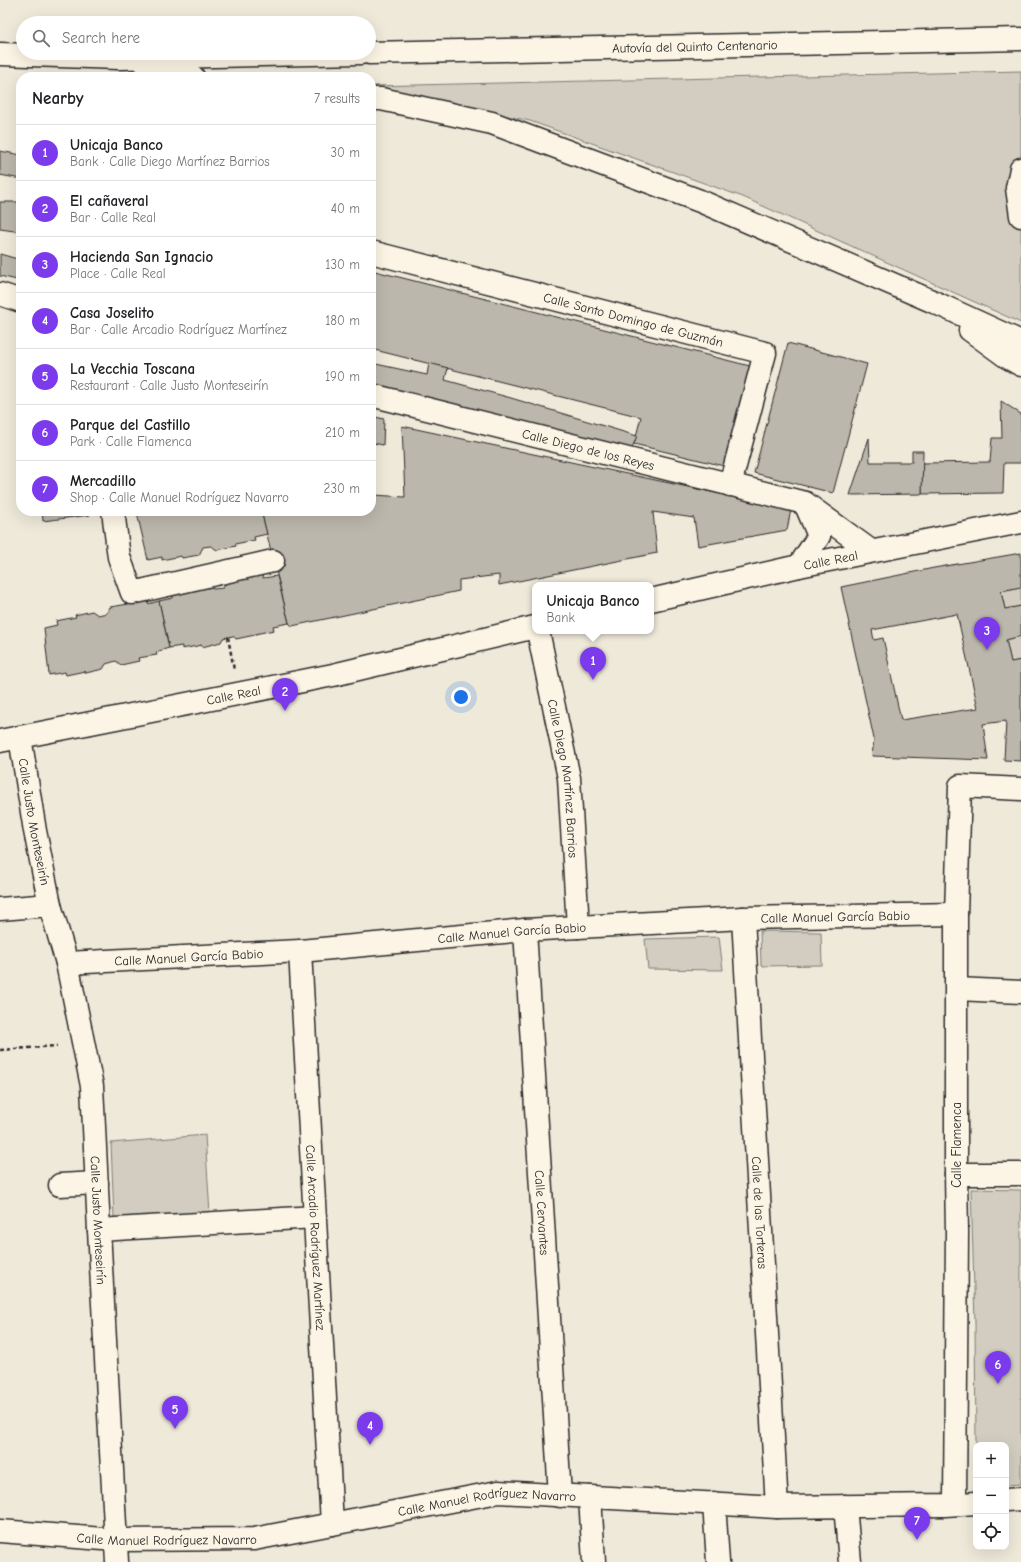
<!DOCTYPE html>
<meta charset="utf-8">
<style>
:root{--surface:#fff;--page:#f6f6f6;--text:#202124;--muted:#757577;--line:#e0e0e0;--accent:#7c3aed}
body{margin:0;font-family:"Comic Neue",sans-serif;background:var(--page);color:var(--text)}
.controls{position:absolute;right:12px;bottom:12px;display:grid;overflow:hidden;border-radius:8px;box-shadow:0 4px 16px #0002}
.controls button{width:36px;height:36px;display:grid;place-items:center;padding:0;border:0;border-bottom:1px solid var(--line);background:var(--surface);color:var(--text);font:20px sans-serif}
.you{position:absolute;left:461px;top:697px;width:14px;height:14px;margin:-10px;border:3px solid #fff;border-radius:50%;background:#1a73e8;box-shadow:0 0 0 6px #1a73e833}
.badge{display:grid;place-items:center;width:26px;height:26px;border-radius:50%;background:var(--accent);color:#fff;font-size:13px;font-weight:700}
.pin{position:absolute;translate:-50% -33px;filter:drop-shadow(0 1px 2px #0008)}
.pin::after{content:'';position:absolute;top:21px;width:14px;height:12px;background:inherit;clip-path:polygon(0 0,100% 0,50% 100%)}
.popup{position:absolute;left:532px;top:582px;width:122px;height:52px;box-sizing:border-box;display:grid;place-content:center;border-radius:8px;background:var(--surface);filter:drop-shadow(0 1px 3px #0005);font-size:13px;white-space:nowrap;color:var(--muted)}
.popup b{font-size:15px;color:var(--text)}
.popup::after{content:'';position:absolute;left:50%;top:100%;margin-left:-8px;border:8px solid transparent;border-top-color:var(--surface)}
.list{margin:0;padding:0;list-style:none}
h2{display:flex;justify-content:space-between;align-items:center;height:52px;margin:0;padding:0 16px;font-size:17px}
h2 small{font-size:13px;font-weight:400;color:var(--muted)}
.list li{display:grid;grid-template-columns:26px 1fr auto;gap:12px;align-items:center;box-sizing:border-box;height:56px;padding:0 16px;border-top:1px solid var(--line)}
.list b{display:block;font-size:15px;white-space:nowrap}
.list p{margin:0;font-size:13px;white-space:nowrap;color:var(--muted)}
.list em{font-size:13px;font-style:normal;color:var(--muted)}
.icon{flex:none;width:22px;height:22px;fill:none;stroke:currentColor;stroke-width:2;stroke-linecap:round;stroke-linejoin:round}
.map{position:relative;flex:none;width:1021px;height:1562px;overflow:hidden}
.search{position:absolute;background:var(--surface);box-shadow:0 4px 16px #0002;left:16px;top:16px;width:360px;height:44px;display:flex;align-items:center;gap:10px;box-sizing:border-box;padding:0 14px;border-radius:22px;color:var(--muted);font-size:15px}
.panel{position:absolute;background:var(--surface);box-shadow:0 4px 16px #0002;left:16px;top:72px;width:360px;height:444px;border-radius:16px}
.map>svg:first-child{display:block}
.green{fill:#d2cdc0;stroke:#7e7c76}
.building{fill:#bcb7ac;stroke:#2b2b2b;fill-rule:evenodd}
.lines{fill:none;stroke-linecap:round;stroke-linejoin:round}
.minor-casing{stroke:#2b2b2b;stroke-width:25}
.major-casing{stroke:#2b2b2b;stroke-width:25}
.highway-casing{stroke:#2b2b2b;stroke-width:25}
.path{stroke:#2b2b2b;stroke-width:2.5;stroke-dasharray:4 3;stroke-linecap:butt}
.minor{stroke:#fcf5e5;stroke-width:22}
.major{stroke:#fcf5e5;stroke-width:22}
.highway{stroke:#fcf5e5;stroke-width:22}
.labels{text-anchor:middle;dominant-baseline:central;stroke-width:3.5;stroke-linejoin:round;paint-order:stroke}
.street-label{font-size:13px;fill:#2b2b2b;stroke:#fcf5e5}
</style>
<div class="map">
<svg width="1021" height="1562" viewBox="0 0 1021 1562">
<rect width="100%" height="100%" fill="#efe9da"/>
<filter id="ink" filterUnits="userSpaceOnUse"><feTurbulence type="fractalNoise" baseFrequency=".025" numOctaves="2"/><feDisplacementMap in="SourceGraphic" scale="8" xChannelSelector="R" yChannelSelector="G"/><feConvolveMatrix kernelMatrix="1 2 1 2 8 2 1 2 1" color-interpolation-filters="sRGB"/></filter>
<g filter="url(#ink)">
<g class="green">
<polygon points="1021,71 1021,323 743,197 530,121 371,86"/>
<polygon points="1021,587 1021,606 1005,609 1001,591"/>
<polygon points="1021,636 1021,660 1011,662 1006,640"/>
<polygon points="760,931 821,932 822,965 761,966"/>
<polygon points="719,937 723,970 648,969 645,939"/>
<polygon points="205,1135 210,1214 114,1218 111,1143"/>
<polygon points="971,1189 1021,1190 1021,1484 1006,1485 1006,1445 976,1445 975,1322"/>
</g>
<g class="building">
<polygon points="0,151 21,155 21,179 0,175"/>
<polygon points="0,202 21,202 21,232 0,229"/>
<polygon points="0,254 21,260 21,281 0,276"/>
<polygon points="371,270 750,366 724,466 634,444 641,417 371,349"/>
<polygon points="788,343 867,364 833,493 754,473"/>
<polygon points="371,363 427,375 429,363 448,368 445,380 511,398 637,436 630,453 450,403 371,383"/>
<polygon points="1001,401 1021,414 1021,463 1004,463 1003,493 922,494 922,463 990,462 992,438 1002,438"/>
<polygon points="371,416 384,419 383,445 373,443 374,495 405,497 402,426 791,509 787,530 698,546 694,518 653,512 657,553 499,585 499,575 459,580 459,591 292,626 289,623 261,511 371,511"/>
<polygon points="869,438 870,462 912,462 912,451 923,451 922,494 850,495"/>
<polygon points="42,511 90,511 90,515 43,521"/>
<polygon points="149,511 261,511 267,534 254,537 255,540 235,544 236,546 217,550 211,546 203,547 199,555 182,558 181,556 162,560 162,557 148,560 137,513"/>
<path d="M1021 553V587L1001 591 1005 609 1021 606V636L1006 640 1011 662 1021 660V761L1004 760 1006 721 983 724 988 760 872 756 874 739 841 587 934 568ZM957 614 978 708 901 720 883 638 874 640 872 630Z"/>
<polygon points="262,575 263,578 277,576 289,623 273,626 274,630 255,634 255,635 236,639 233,636 223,638 221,642 202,647 202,645 182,649 182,646 169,648 159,601 173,598 173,595 191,591 191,589 208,585 214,589 223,588 226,582 243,578 244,580"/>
<polygon points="147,601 148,604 159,601 169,648 156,652 157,655 138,658 139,661 121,665 116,661 106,664 103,669 86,673 85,671 66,675 65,672 49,675 44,628 57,625 56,621 76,617 75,615 92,611 98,615 107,613 110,607"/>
</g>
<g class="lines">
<defs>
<g id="minor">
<path id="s1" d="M371 252 765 353 730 485"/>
<polyline points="0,294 21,301"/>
<path id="s2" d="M371 395 805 503 871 551"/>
<polyline points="113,511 119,557 132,593 273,561"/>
<polyline points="799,566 819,536 805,503"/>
<path id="s3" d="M538 631 569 778 578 927"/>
<path id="s4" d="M20 737 35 831 50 905 67 963 92 1086 99 1230 117 1562"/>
<polyline points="0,909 50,905"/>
<path id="s5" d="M743 918 777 1507"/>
<path id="s6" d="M525 930 560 1496"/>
<path id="s7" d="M300 951 332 1524"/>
<path id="s8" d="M67 963 300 951 525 930 578 927 743 918 956 914"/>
<polyline points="957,989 1021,992"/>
<polyline points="956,1174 1021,1174"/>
<polyline points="60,1185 97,1183"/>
<polyline points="99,1230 315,1217"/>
<polyline points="590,1497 594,1562"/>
<polyline points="1006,1500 1021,1499"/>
<polyline points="714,1503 718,1562"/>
<polyline points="955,1504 957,1232 956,1174 956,914 960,786 1021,789"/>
<polyline points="845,1506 850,1562"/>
<path id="s9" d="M0 1531 116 1540 254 1539 498 1492 777 1507 945 1505 976 1503"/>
</g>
<g id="major">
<path id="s10" d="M651 600 799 566 1021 522"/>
<path id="s11" d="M0 741 333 675 535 627"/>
</g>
<g id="highway">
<path id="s12" d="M369 53 1021 39"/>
<polyline points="0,54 119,58 361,53"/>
<polyline points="146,65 193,77"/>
<polyline points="371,99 381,99 492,123 700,201 934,302 1021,342"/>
<polyline points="1021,169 1017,188 1021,216"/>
<polyline points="970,330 1007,357 1021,365"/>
</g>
</defs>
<use href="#minor" class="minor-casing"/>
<use href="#major" class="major-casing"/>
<use href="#highway" class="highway-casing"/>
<g class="path">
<polyline points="228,637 234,670"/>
<polyline points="0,1050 57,1046"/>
</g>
<use href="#minor" class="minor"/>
<use href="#major" class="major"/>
<use href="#highway" class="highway"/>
</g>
</g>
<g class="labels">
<g class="street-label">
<text stroke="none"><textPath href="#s12" startOffset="326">Autovía del Quinto Centenario</textPath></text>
<text stroke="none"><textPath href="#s1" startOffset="271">Calle Santo Domingo de Guzmán</textPath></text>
<text stroke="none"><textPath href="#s2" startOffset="224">Calle Diego de los Reyes</textPath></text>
<text stroke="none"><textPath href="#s10" startOffset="184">Calle Real</textPath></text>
<text stroke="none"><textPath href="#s11" startOffset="238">Calle Real</textPath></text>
<text stroke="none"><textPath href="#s3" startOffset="150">Calle Diego Martínez Barrios</textPath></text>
<text stroke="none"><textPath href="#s4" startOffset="86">Calle Justo Monteseirín</textPath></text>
<text stroke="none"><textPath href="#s8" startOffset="770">Calle Manuel García Babio</textPath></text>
<text stroke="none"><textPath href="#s8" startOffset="446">Calle Manuel García Babio</textPath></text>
<text stroke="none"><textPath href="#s8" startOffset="122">Calle Manuel García Babio</textPath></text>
<text transform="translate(956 1145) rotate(-90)">Calle Flamenca</text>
<text stroke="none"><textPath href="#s6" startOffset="283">Calle Cervantes</textPath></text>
<text stroke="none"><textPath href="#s5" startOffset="295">Calle de las Torteras</textPath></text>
<text stroke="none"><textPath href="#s4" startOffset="491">Calle Justo Monteseirín</textPath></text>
<text stroke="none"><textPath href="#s7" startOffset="287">Calle Arcadio Rodríguez Martínez</textPath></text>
<text stroke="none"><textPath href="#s9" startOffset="491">Calle Manuel Rodríguez Navarro</textPath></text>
<text stroke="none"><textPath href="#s9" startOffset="167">Calle Manuel Rodríguez Navarro</textPath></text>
</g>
</g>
</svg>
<div class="controls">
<button>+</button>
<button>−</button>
<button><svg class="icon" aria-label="locate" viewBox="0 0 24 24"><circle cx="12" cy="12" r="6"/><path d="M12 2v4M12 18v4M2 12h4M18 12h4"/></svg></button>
</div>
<div class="you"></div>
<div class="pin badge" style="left:593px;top:680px">1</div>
<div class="popup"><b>Unicaja Banco</b>Bank</div>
<div class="pin badge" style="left:285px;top:711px">2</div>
<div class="pin badge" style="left:987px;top:650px">3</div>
<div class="pin badge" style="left:370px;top:1445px">4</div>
<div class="pin badge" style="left:175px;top:1429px">5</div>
<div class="pin badge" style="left:998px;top:1384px">6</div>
<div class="pin badge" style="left:917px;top:1540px">7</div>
<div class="search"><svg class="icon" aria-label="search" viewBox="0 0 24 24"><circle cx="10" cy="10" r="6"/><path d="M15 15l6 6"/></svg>Search here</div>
<section class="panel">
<h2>Nearby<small>7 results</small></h2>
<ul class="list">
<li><span class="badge">1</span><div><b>Unicaja Banco</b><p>Bank · Calle Diego Martínez Barrios</p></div><em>30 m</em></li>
<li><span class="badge">2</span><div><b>El cañaveral</b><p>Bar · Calle Real</p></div><em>40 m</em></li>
<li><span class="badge">3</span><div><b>Hacienda San Ignacio</b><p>Place · Calle Real</p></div><em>130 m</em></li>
<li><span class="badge">4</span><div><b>Casa Joselito</b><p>Bar · Calle Arcadio Rodríguez Martínez</p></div><em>180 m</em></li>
<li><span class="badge">5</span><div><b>La Vecchia Toscana</b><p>Restaurant · Calle Justo Monteseirín</p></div><em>190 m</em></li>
<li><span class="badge">6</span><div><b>Parque del Castillo</b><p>Park · Calle Flamenca</p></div><em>210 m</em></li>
<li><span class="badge">7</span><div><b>Mercadillo</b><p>Shop · Calle Manuel Rodríguez Navarro</p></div><em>230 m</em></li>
</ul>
</section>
</div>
